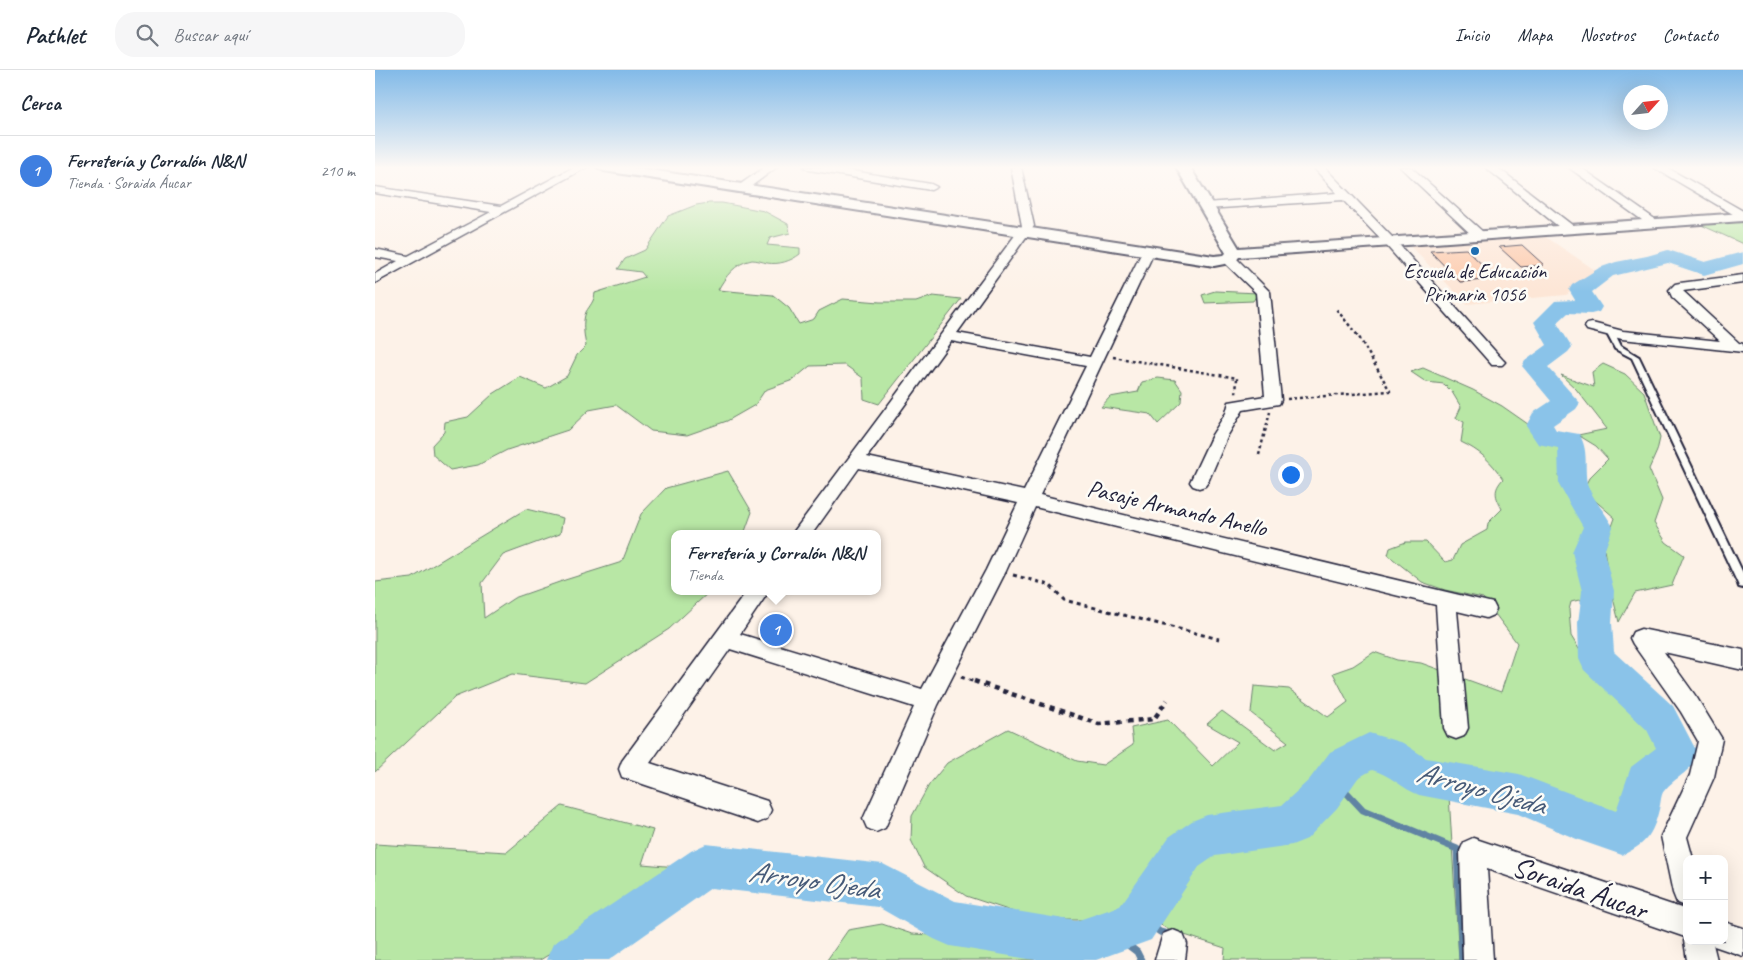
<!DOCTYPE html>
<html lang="es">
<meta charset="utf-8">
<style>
:root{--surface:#fff;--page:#f6f6f7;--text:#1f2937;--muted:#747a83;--line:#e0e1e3;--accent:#b45309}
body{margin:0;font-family:Caveat,sans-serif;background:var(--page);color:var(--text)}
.controls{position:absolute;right:15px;bottom:15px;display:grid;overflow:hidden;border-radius:10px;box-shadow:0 5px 20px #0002}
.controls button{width:45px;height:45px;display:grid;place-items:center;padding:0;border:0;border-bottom:1px solid var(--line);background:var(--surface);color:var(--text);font:25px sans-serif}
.compass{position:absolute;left:1248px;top:15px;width:45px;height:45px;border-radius:50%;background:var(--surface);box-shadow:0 5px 20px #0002;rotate:63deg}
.you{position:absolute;left:915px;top:404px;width:18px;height:18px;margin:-12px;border:4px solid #fff;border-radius:50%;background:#1a73e8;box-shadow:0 0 0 8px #1a73e833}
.badge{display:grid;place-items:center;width:32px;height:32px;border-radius:50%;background:var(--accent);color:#fff;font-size:16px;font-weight:700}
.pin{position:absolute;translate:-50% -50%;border:2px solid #fff;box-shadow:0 1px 5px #0006}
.popup{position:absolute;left:296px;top:460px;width:210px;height:65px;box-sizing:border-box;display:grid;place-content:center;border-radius:10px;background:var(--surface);filter:drop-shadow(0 1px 4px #0005);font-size:16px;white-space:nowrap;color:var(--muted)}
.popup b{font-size:19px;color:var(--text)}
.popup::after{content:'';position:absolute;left:50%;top:100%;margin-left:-10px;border:10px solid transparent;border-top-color:var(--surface)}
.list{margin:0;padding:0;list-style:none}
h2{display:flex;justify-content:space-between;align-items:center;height:65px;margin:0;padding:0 20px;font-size:21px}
h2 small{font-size:16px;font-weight:400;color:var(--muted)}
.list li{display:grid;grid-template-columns:32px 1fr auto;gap:15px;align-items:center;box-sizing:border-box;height:70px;padding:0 20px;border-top:1px solid var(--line)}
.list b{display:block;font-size:19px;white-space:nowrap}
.list p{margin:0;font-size:16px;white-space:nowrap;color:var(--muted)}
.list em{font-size:16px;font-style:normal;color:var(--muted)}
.icon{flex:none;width:28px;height:28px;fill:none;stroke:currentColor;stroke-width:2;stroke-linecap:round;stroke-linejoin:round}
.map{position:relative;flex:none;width:1368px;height:890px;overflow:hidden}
header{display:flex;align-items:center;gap:30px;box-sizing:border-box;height:70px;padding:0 25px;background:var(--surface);border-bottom:1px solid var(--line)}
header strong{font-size:24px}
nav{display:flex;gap:28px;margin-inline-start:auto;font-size:18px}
.search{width:350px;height:45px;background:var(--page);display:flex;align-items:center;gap:12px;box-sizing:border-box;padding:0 18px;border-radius:20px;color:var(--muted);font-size:19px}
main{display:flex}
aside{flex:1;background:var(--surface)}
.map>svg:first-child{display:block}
.built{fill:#fde6d6}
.green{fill:#b8e7a5;stroke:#6d8470}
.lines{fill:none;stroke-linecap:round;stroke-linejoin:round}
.stream{stroke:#6083a3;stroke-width:7}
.river{fill:#8ac3e9;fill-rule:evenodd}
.building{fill:#fccaac;stroke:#22223b}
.service-casing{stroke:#22223b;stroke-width:4}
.minor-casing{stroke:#22223b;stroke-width:3}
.tertiary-casing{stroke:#22223b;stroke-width:4}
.path-far2{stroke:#22223b;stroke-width:2.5;stroke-dasharray:3 3;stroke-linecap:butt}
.path-far1{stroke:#22223b;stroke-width:3;stroke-dasharray:4 4;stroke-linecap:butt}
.path{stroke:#22223b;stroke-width:4.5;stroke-dasharray:5 5;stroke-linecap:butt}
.service{fill:#fdfcf7;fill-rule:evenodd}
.minor{fill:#fdfcf7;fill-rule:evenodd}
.tertiary{fill:#fdfcf7;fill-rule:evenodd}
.poi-dot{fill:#1f6fb2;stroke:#fdfcf7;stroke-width:2}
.labels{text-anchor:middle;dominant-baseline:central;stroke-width:5;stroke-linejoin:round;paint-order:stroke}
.far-poi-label{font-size:20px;fill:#22223b;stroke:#fdfcf7}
.street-label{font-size:24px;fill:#22223b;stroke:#fdfcf7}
.near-street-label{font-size:29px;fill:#22223b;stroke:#fdfcf7}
.near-water-label{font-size:30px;font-style:italic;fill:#465a78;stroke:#fdfcf7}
</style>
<header>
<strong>Pathlet</strong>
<div class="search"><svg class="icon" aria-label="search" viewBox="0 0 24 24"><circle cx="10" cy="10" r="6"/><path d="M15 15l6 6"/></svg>Buscar aquí</div>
<nav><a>Inicio</a><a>Mapa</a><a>Nosotros</a><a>Contacto</a></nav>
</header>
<main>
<aside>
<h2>Cerca<small></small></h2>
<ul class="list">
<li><span class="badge" style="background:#3f7fe0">1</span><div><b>Ferretería y Corralón N&amp;N</b><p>Tienda · Soraida Áucar</p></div><em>210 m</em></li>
</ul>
</aside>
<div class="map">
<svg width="1368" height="890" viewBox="0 0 1368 890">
<rect width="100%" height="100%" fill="#fdf2e8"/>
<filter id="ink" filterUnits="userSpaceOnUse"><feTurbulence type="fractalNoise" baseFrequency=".02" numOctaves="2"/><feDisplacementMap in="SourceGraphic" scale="10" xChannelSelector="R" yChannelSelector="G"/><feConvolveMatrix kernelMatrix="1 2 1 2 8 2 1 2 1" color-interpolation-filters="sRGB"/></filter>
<g filter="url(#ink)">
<polygon class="built" points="1171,167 1223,202 1191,225 1092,234 1035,176"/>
<g class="green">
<path d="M334 133H347L389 141 413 154 415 163 395 168 392 175 425 178V184C416 191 404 195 392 193 388 192 382 190 377 190 360 193 350 207 343 220L398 225 414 238 424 254 439 249 444 241 468 229 505 232H541L558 226 586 229 504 334 489 329 488 308 470 295 435 296 418 310 390 320 380 335 352 351 312 365 276 361 241 335 214 340 193 360 132 380 103 395 75 400 58 385 57 375 69 362 70 352 93 347 118 324 145 307 171 318 192 306 202 285 211 276C209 265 207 252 211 242 215 235 219 232 220 223L270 207 266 202 243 199 250 189 270 180 293 146 321 135Z"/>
<polygon points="1360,148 1368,151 1368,174 1324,154"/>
<polygon points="840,221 883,223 878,231 830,233 827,225"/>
<polygon points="1228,294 1250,304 1269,322 1285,368 1282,381 1274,399 1287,430 1279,453 1291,472 1309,485 1297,515 1260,523 1244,552 1234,512 1229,479 1240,448 1208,420 1214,408 1233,389 1221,376 1203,365 1232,359 1201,319 1186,305 1219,317 1217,302"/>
<path d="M1048 298 1098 320 1127 336 1160 359 1171 371 1190 379 1192 385 1184 406 1213 453C1205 481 1212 508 1215 536L1204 530 1196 532 1194 540 1196 566 1212 592 1282 655 1287 676 1276 690 1262 699 1255 736 1246 759 1232 758 1200 744 1181 732 1133 716 1068 704 1041 701 1019 684 986 674 968 690 951 699 928 737 903 750 831 761 790 777 774 814 741 850H691L648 845 591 826 549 797 536 770 537 746 554 715 572 693 633 659 702 691 728 695 758 675 756 658 793 650 838 696 863 672 832 654 847 641 900 680 913 672 876 643 879 616 914 619 953 647 973 632 958 603 978 596 999 582 1022 590 1046 593 1126 622 1142 573 1108 528 1070 520 1047 512 1013 485 1015 478 1031 472H1051L1070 492 1078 490 1085 475 1112 460 1113 453 1127 439C1120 426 1118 420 1128 409 1116 391 1105 381 1086 372L1089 352 1081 348 1086 337 1077 322 1069 314 1051 312 1036 302Z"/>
<polygon points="783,308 800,310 807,320 806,332 783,354 775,344 726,337 735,327 763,322 767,312"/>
<polygon points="353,401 377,442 369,464 300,464 300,521 335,521 294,559 210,613 137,604 80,627 0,702 0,512 37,508 151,439 188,448 185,464 128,485 107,513 109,548 139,528 190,510 247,492 266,444 291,418"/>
<polygon points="999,687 1041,711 1074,725 1084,890 849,890 850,878 794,860 779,851 806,804 850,774 926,764 974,709"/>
<polygon points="187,736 278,760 267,794 303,797 288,812 241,844 165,890 0,890 0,774 132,782"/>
<polygon points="507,854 537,864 580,866 660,890 452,890 473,860"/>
</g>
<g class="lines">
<g class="stream">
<polyline points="959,709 988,740 1082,779 1087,890"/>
<polyline points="765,847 785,862 796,865"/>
<polyline points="736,862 762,882 766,890"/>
</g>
<path class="river" d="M1293 180 1330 192 1368 182V194L1329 205 1293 193 1238 206 1217 222 1227 237 1224 242 1216 244 1193 243 1182 253 1197 277 1193 282 1173 297 1205 333 1201 339 1178 355 1181 360 1204 364C1214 380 1209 395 1212 413 1215 425 1232 445 1238 457L1229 482 1239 521 1237 553 1239 582 1298 636 1323 684C1314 705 1302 705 1289 721 1286 724 1286 731 1285 735 1279 762 1273 774 1247 785L1204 770 1143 744 1044 725C1028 719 1014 704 997 700L983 708 962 738 932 769 917 775 840 786 824 797 776 870 721 890H660L575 876 559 869 503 837 336 818 234 890H171L178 874 316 781 331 774 508 794 580 831 701 851 745 836 794 767 817 751 832 745 907 735 934 710 955 682 994 663 1028 673 1051 688 1144 704 1241 741 1256 697 1281 678 1272 660 1209 600 1204 589 1203 553 1207 521 1197 482 1208 457 1184 415 1183 378 1163 374 1151 356 1158 343 1176 331 1147 296 1150 291 1172 275 1159 252 1180 231 1200 230 1194 220 1197 215 1224 198 1241 192 1272 186Z"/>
</g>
<g class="building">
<polygon points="1147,175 1169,195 1146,197 1124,177"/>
<polygon points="1091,179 1122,209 1085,212 1055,181"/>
</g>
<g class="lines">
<defs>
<polygon id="service" points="1232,260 1238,260 1246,276 1264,287 1368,503 1368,518 1364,517 1363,514 1257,288 1240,279 1231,262"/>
<g id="minor">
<polygon points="199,97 212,97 0,213 0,204 23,191 0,187 0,179 33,186 116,142 0,123 0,117 126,136"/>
<polygon points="390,97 402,97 371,120 363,120 361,118 363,116"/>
<polygon points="429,97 454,97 556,114 562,117 556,120 434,100"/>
<path d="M636 97H646L659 156 582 263 715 287 768 180 774 176 780 180 665 425 1118 533 1121 539 1118 545 1111 548 1082 541 1093 658 1089 666 1081 669 1073 666 1069 658 1061 535 660 437 631 501 563 635 510 758 501 762 492 758 488 749 539 637 355 579 275 693 392 731 396 740 392 749 383 753 247 707 244 699 247 691 372 521H394L365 564 547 619 611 500 643 433 484 398 437 464H417L647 156ZM576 271 711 296 649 421 492 387Z"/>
<polygon points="938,97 949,97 1018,168 1127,289 1130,292 1127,295 1117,295 1010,174 968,130 831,139 825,136 831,133 962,123"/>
<polygon points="1025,97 1036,97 1108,162 1110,165 1108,168 1100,168"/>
<polygon points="1110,97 1122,97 1197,155 1199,158 1197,161 1189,161"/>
<polygon points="1193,97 1205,97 1284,152 1278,156 1274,155"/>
<polygon points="1278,97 1291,97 1368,141 1368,150"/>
<polygon points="854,185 859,186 895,222 906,330 904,334 868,340 853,365 833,412 830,416 824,418 818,416 815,412 837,365 851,343 854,332 890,326 881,223 849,192 848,189"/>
<polygon points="1368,205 1368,213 1308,221 1364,273 1368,274 1368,282 1247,269 1212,260 1210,257 1212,254 1217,253 1248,261 1345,271 1297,227 1294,220 1300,214 1305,213"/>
<polygon points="1266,559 1368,580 1368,600 1289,582 1322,628 1347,669 1339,707 1312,767 1318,789 1312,789 1312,837 1302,833 1298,823 1286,766 1315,705 1323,671 1306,642 1258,574 1255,568 1258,562"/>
<polygon points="1098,768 1312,840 1312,871 1349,871 1349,852 1368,858 1368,886 1339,876 1338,874 1342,890 1312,890 1309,871 1310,867 1112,799 1118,890 1088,890 1085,781 1089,772"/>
<polygon points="798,860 808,864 812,874 810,890 780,890 788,864"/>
</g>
<polygon id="tertiary" points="222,97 256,97 839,186 849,185 851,183 801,97 815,97 864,178 1368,143 1368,151 864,187 860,192 839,196 229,101"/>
</defs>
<use href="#service" class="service-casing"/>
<use href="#minor" class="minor-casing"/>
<use href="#tertiary" class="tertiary-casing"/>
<g class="path-far2">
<polyline points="738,287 862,308 861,325"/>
<polyline points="912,329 1015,321 984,267 961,239"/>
<polyline points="884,385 895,342"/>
</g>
<g class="path-far1">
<polyline points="638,505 675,515 689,530 844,569"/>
<polyline points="586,607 602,613"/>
</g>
<polyline class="path" points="599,611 724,654 779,649 792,630"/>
<use href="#service" class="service"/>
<use href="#minor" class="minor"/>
<use href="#tertiary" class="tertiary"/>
</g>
</g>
<linearGradient id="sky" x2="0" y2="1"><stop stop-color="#82bae8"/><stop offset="0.44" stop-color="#fef9f5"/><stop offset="1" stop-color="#fef9f5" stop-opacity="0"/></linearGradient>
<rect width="1368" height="222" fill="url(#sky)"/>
<circle class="poi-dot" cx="1100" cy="181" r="5"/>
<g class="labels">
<g class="far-poi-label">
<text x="1100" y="201">Escuela de Educación<tspan x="1100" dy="23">Primaria 1056</tspan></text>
</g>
<g class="street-label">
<text transform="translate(802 438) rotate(13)">Pasaje Armando Anello</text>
</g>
<g class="near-street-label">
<text transform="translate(1205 818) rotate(19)">Soraida Áucar</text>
</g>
<g class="near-water-label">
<text transform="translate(1106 718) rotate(15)">Arroyo Ojeda</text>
<text transform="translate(439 810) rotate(8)">Arroyo Ojeda</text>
</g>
</g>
</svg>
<div class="controls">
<button>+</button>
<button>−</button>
</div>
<svg class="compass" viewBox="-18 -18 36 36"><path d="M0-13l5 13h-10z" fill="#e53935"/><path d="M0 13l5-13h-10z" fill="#747a83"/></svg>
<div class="you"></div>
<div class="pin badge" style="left:401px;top:560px;background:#3f7fe0">1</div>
<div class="popup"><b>Ferretería y Corralón N&amp;N</b>Tienda</div>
</div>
</main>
